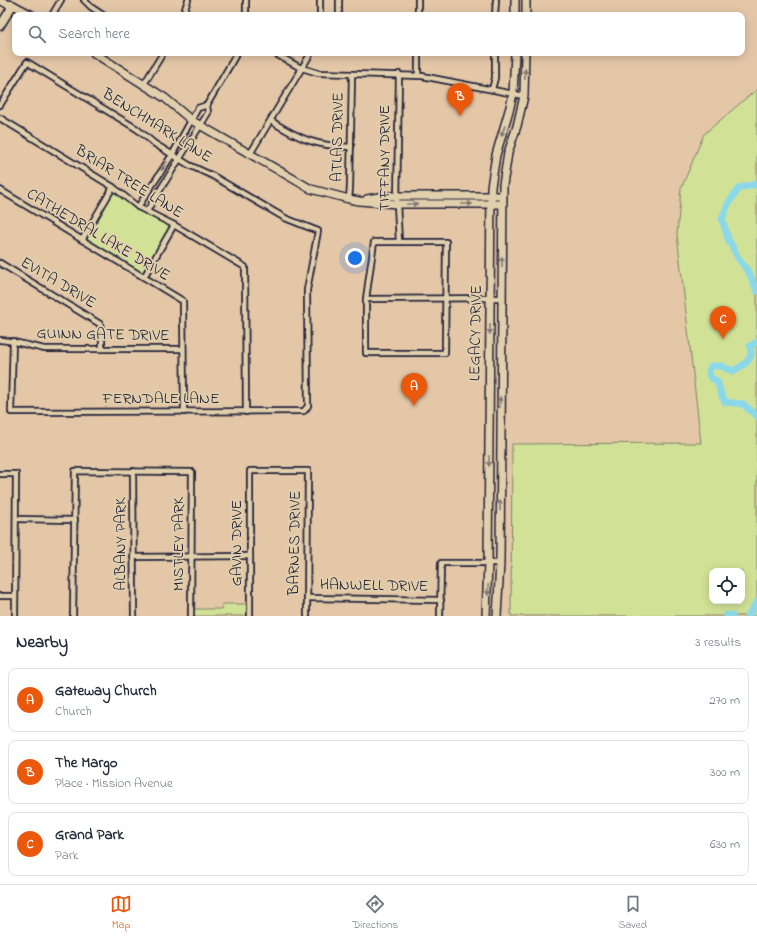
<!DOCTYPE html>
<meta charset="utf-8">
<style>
:root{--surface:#fff;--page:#f6f6f7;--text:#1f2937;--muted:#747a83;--line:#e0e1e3;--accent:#ea580c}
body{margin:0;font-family:"Indie Flower",sans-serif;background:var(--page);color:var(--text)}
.controls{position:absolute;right:12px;bottom:12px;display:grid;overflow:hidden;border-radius:8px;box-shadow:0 2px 10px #0003}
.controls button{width:36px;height:36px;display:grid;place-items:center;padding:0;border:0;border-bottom:1px solid var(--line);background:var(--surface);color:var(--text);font:20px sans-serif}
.you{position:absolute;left:355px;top:258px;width:14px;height:14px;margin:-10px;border:3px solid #fff;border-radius:50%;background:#1a73e8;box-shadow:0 0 0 6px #1a73e833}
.badge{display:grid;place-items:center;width:26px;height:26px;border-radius:50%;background:var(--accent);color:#fff;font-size:13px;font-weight:700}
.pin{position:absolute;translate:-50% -33px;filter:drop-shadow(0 1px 2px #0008)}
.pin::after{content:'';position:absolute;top:21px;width:14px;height:12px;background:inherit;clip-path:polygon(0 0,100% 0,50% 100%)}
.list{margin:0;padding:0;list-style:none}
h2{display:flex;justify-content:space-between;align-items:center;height:52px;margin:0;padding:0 16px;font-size:17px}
h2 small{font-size:13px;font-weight:400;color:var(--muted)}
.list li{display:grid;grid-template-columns:26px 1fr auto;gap:12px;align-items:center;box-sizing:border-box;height:64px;margin:0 8px 8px;padding:0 8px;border:1px solid var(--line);border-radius:8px}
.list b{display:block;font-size:15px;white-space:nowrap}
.list p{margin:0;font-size:13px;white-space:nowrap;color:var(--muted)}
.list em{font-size:13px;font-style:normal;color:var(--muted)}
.icon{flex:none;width:22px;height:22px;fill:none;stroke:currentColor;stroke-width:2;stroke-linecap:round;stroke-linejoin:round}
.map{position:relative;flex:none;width:757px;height:616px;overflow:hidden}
.search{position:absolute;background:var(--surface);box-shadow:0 2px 10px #0003;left:12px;right:12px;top:12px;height:44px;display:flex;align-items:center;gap:10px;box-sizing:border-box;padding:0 14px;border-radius:8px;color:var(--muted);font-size:15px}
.sheet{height:268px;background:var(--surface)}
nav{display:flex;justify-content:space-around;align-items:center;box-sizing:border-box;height:56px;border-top:1px solid var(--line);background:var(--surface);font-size:11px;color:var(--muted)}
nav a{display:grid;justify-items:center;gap:2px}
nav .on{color:var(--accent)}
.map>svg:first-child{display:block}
.green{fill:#d1e296;stroke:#7a8268;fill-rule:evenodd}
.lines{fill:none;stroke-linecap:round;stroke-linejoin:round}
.river{stroke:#8bd8ea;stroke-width:7}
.street-casing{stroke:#22223b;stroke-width:8}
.secondary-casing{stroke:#22223b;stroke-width:10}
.street{stroke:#e2d0ad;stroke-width:4.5}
.secondary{stroke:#e2d0ad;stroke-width:7}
.oneway{fill:#827974}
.labels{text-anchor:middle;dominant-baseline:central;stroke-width:3.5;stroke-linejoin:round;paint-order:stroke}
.street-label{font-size:16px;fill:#22223b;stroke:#e2d0ad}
</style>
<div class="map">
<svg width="757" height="616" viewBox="0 0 757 616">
<rect width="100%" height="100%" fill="#e4c7a7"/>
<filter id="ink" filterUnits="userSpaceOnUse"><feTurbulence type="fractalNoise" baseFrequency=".025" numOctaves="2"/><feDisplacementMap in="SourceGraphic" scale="8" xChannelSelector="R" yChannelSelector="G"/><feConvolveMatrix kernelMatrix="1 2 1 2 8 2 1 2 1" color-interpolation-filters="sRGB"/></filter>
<g filter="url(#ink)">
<g class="green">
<path d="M757 89V616H511L512 444 701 443 677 234 681 189 704 134ZM712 571H742V601H712Z"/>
<polygon points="115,191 142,211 171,226 142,273 86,238"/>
<polygon points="222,604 247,604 247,616 193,616 193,609 222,609"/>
</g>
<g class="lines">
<g class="river">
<polyline points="757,184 739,188 728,204 722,219 728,239 738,258 749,273 757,291"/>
<path d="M757 342 750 346C755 360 742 367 732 371L721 366H711C707 374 709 378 717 381L721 394 725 402 743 404 757 416"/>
<polyline points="727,616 727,615 732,616"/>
<polyline points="748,616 757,602"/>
</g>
<defs>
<g id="street">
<polyline points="84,0 91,7 103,15"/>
<polyline points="52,15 61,0"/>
<polyline points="183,15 188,0"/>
<polyline points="246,15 246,0"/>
<polyline points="320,15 320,0"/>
<polyline points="339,15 339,0"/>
<polyline points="418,15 418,0"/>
<polyline points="495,15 496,0"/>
<polyline points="274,53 299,67 318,73 422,76 524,96"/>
<polyline points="418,75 418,53"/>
<polyline points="144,84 163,53"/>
<polyline points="492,89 495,78 495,53"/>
<polyline points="0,105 27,62 137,129 155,144 189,165 213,176 285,218 318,231 307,290 308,406 304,411 11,412 13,341"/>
<polyline points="0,118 113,187 138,207 174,225 245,267 246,412"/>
<path d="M271 121C300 139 315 146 351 147"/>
<polyline points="250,154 311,53"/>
<polyline points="0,190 183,301 184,412"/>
<polyline points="349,199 350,187 352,74"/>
<polyline points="138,207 172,155 198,108 207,105"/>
<polyline points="147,211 208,113 207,105 237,53"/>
<polyline points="82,240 113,187"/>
<polygon points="374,242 446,242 445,353 366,353 366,299"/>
<polyline points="399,242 397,204 399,74"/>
<polyline points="0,263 100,324 102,331 102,349"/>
<polyline points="144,277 174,225"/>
<polyline points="366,299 501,298"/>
<path d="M0 340C15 341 29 346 45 349H183"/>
<polyline points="133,471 134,616"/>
<polyline points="0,474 16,474 15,616"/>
<polyline points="16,519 75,520"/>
<polyline points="133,557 250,556"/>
<polyline points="0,596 15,596"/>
<polyline points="307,598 441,600"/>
<polyline points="73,616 75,471 192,472 191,616"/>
<polyline points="250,616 250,471 308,471 307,616"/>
<polyline points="440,616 441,563 500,563"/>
</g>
<g id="secondary">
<polyline points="0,0 7,4 13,5 32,15"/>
<polyline points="515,15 515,0"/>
<polyline points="526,15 526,0"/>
<polyline points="0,26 13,5"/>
<polyline points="94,53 165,98 191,120 311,189 349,199 359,201 397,204 502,204"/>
<polyline points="367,199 385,196 502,196"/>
<polyline points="486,616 488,563 491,187 496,155 510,107 513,94 515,53"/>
<polyline points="497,616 500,563 503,185 508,153 517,126 524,96 525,53"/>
</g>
</defs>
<use href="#street" class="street-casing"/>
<use href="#secondary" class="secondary-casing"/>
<use href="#street" class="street"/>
<use href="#secondary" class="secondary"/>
</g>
<defs><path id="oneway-solid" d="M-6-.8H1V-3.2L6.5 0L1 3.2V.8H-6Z"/></defs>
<g class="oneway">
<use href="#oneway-solid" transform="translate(525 74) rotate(-88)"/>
<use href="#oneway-solid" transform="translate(503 131) rotate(110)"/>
<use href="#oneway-solid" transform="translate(164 166) rotate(123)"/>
<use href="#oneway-solid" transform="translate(412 204)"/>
<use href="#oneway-solid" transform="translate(467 204)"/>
<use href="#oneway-solid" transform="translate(502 262) rotate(-90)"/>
<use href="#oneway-solid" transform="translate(490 329) rotate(91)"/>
<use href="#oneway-solid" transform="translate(500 402) rotate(-89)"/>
<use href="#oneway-solid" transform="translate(489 461) rotate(90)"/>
<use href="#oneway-solid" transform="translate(500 505) rotate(-90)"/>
<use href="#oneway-solid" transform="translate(488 590) rotate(92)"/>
</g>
</g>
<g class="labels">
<g class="street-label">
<text transform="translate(157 126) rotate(32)">BENCHMARK LANE</text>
<text transform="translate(338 137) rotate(-89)">ATLAS DRIVE</text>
<text transform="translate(385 158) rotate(-90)">TIFFANY DRIVE</text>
<text transform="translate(129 182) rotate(32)">BRIAR TREE LANE</text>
<text transform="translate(98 235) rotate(31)">CATHEDRAL LAKE DRIVE</text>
<text transform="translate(58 283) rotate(31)">EVITA DRIVE</text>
<text transform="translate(476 333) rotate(-89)">LEGACY DRIVE</text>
<text transform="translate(103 335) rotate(1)">GUINN GATE DRIVE</text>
<text x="161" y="399">FERNDALE LANE</text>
<text transform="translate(237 543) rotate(-90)">GAVIN DRIVE</text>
<text transform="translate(295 543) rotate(-89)">BARNES DRIVE</text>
<text transform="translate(121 544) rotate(-90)">ALBANY PARK</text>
<text transform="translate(179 544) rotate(-90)">MISTLEY PARK</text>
<text transform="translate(374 586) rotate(1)">HANWELL DRIVE</text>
</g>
</g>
</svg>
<div class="controls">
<button><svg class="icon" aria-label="locate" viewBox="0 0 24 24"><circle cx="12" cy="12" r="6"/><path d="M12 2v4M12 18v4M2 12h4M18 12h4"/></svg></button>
</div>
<div class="you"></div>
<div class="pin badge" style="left:414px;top:406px">A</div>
<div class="pin badge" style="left:460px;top:116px">B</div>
<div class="pin badge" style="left:723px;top:339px">C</div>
<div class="search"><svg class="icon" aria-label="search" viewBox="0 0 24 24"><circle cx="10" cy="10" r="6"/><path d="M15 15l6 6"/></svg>Search here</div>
</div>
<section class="sheet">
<h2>Nearby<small>3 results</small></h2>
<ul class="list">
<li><span class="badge">A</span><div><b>Gateway Church</b><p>Church</p></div><em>270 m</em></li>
<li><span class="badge">B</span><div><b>The Margo</b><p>Place · Mission Avenue</p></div><em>300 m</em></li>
<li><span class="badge">C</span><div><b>Grand Park</b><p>Park</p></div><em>630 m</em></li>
</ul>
</section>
<nav>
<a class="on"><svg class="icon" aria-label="map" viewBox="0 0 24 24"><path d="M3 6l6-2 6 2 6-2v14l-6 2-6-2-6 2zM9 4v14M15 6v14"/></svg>Map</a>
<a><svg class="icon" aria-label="directions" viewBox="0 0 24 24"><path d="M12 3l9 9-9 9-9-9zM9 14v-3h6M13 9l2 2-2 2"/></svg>Directions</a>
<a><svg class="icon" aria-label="saved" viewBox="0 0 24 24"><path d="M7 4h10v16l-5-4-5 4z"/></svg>Saved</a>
</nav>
